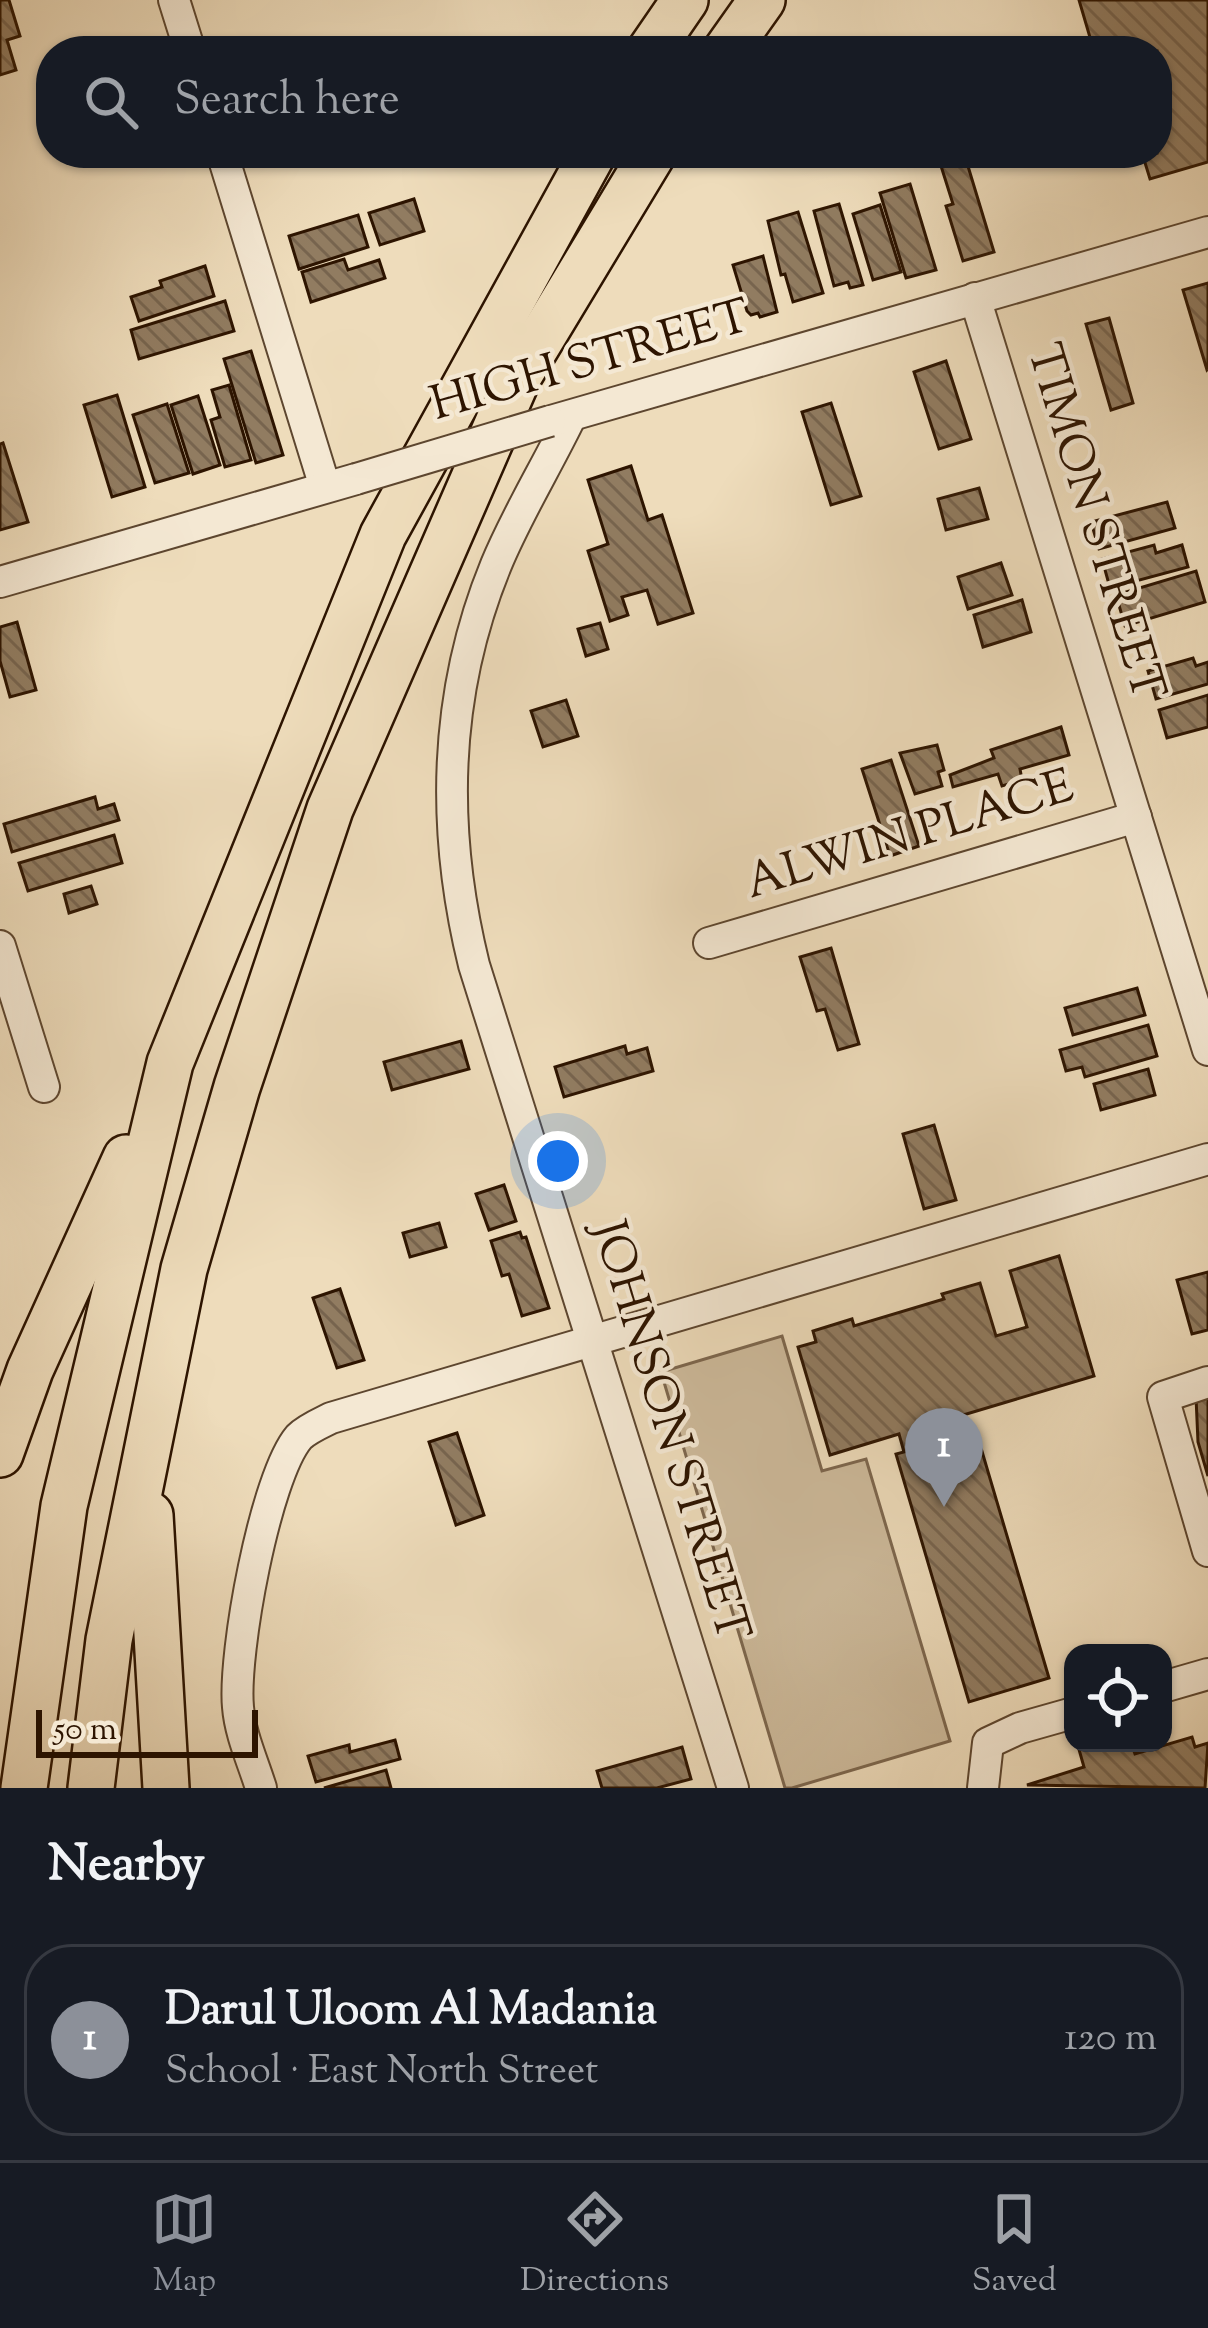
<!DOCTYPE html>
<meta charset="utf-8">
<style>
:root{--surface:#171b24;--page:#242831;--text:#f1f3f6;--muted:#9ea1a6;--line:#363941;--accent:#8c9099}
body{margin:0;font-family:"Sorts Mill Goudy",serif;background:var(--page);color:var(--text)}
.controls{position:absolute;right:36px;bottom:36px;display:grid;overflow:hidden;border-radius:24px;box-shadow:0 3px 9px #0004}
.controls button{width:108px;height:108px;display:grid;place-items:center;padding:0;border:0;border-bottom:3px solid var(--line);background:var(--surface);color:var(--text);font:60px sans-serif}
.scale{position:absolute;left:36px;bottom:30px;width:222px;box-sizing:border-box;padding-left:12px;border:6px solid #2d1400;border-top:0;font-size:33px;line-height:42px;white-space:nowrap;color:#2d1400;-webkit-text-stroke:9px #f4e8d3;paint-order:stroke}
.you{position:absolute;left:558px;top:1161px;width:42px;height:42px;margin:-30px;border:9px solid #fff;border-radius:50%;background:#1a73e8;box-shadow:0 0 0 18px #1a73e833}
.badge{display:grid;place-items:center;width:78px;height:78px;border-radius:50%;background:var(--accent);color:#fff;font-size:39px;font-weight:700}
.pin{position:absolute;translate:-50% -99px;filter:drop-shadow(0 3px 6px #0008)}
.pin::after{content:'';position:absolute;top:63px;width:42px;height:36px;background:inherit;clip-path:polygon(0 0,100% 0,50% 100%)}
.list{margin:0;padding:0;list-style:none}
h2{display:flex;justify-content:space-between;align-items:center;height:156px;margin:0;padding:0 48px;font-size:51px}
h2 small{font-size:39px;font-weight:400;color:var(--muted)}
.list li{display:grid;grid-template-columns:78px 1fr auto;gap:36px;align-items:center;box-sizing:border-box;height:192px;margin:0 24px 24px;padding:0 24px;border:3px solid var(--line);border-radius:48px}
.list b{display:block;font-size:45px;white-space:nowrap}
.list p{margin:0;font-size:39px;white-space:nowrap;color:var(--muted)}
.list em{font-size:39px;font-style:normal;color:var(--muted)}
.icon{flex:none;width:66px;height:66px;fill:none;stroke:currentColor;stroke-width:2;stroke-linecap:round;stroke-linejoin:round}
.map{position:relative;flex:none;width:1208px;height:1788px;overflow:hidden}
.search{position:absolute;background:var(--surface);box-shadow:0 3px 9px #0004;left:36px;right:36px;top:36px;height:132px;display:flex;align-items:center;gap:30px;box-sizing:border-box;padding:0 42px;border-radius:48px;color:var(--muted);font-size:45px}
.sheet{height:372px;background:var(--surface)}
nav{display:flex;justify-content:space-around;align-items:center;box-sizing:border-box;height:168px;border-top:3px solid var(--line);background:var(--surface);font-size:33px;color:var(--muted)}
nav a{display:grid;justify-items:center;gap:6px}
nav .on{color:var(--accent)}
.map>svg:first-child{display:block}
.garden{fill:#cdba9b;stroke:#7d674e;stroke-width:3}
.building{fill:url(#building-back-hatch);stroke:#2d1400;stroke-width:3}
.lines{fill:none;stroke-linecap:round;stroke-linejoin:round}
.minor-casing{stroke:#5d462f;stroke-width:34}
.highway-casing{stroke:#2d1400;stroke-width:50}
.minor{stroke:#f4e8d3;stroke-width:30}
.highway{stroke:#eedcbb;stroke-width:45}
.minor-bridge-casing{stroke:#5d462f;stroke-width:34;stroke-linecap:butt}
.minor-bridge{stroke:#f4e8d3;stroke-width:30}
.labels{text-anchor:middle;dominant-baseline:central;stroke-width:9;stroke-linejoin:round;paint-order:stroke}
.street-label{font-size:48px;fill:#2d1400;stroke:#f4e8d3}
</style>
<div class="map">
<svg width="1208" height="1788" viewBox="0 0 1208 1788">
<defs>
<pattern id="building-back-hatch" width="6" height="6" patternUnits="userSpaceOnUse" patternTransform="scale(3)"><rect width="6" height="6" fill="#917c61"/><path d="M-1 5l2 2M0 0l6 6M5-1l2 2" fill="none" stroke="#77644e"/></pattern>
</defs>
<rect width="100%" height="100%" fill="#eedcbb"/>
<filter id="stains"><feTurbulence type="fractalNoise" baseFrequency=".00167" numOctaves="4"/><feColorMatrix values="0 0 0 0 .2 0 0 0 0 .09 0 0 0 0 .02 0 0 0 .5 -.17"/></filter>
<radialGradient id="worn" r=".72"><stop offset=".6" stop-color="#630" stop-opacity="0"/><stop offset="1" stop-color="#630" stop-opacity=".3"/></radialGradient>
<polygon class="garden" points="782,1336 822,1471 866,1459 950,1741 792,1788 785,1788 661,1372"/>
<g class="building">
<polygon points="0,0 9,0 20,36 7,40 16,70 0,75"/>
<polygon points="1079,0 1208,0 1208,162 1150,179 1142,153 1157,153 1157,51 1094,51"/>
<polygon points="943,153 964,153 994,252 963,261 946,206 953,204 941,166 947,165"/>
<polygon points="910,184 936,270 906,278 880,193"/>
<polygon points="414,199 424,231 380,245 369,213"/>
<polygon points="839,204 863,285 850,288 848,282 834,286 814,211"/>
<polygon points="880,205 901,272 873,280 853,214"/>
<polygon points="798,212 823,293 793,302 785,274 781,275 768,221"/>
<polygon points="358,215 368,247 299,269 289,236"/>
<polygon points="763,256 777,312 760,317 758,313 751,315 747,311 733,265"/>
<polygon points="344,259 348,270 379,260 385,278 311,302 302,272"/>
<polygon points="205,266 214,296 139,321 131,297 162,287 160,281"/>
<polygon points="1208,283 1208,369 1207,370 1183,290"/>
<polygon points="225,301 234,331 139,359 131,330"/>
<polygon points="1109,318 1133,403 1111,410 1086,324"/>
<polygon points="251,351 283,455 256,463 224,359"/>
<polygon points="946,361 971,439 939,449 914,372"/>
<polygon points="229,385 251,460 225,467 211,420 220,417 212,390"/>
<polygon points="117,395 145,487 112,497 84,405"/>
<polygon points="198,396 220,465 193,474 171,405"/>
<polygon points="831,403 861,496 831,505 802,412"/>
<polygon points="167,404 189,473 155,483 133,415"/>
<polygon points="3,443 28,522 0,530 0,444"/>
<polygon points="631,466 648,520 662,515 693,613 658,624 647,590 622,597 628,615 610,621 588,551 608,544 588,480"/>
<polygon points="979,488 988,519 946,530 938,499"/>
<polygon points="1167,502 1175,528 1099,549 1091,522"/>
<polygon points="1154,545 1156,553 1182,545 1188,567 1110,588 1102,559"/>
<polygon points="1001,563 1012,595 968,609 958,577"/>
<polygon points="1196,571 1205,602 1125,626 1116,595"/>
<polygon points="1022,600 1031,632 983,647 974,615"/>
<polygon points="17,622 36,690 10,697 0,661 0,627"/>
<polygon points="600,623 608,649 586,656 578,629"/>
<polygon points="1193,658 1196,666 1208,662 1208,684 1156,699 1148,671"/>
<polygon points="1208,695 1208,727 1167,738 1159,710"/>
<polygon points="566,700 578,736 543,747 531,711"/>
<polygon points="1061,727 1069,755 1020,769 1022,780 1002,786 998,774 953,787 950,775 994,758 991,750"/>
<polygon points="937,745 944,770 938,772 942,786 915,794 900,753"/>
<polygon points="891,760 919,846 890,856 862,769"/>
<polygon points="95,797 98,809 114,804 119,820 12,852 4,824"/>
<polygon points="114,835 122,863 28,891 19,863"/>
<polygon points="91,886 97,904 69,913 64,894"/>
<polygon points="831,948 859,1044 838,1050 825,1009 817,1011 800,957"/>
<polygon points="1137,988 1145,1015 1073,1035 1065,1008"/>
<polygon points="1148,1025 1157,1056 1085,1077 1082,1067 1066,1071 1060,1050"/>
<polygon points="461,1041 469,1069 392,1090 384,1062"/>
<polygon points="625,1046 627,1054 647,1048 653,1071 564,1097 555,1067"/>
<polygon points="1148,1069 1155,1095 1101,1110 1094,1084"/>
<polygon points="934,1125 956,1200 924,1209 903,1134"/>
<polygon points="504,1185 516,1221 489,1230 476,1194"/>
<polygon points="439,1223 446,1247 410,1257 403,1233"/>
<polygon points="520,1232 522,1238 526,1237 549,1308 522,1316 509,1274 502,1276 491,1241"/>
<polygon points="1059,1256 1094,1376 943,1421 948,1439 976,1431 1049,1678 969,1702 896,1454 904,1452 899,1434 830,1455 798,1347 816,1342 813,1331 852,1319 854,1326 944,1299 942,1294 980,1283 996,1336 1027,1327 1010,1271"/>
<polygon points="1208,1272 1208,1330 1192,1334 1177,1280"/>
<polygon points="340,1289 364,1360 337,1368 313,1298"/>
<polygon points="1208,1393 1208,1476 1198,1442 1196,1397"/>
<polygon points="457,1433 484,1515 456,1525 429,1442"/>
<polygon points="1192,1737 1195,1747 1208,1743 1205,1788 1027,1785 1084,1767 1078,1746 1087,1743 1131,1743 1135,1754"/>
<polygon points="395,1740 400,1759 316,1782 308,1756 349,1745 350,1752"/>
<polygon points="682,1747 691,1779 657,1788 602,1788 597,1771"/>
<polygon points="386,1770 391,1788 324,1788"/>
</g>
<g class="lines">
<defs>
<g id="minor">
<polyline points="174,0 190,51"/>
<polyline points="222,153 325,487"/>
<polyline points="975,298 1208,1050"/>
<path d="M571 416C547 466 517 514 496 565 443 694 441 831 474 965L733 1788"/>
<polyline points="551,421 1208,232"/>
<polyline points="0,582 356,479"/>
<polyline points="709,943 1136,817"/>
<polyline points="0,946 44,1087"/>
<polyline points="1208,1382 1163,1397 1208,1551"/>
<polyline points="1163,1687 1208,1674"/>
<path d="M261 1788C253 1762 240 1734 238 1707 233 1654 265 1477 299 1437 307 1429 321 1423 331 1418L1208 1159"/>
<polyline points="983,1788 988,1743 1020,1728 1073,1713"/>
</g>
<g id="highway">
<polyline points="650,51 685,0"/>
<polyline points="726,51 762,0"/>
<polyline points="0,1454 30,1370 126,1158"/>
<polyline points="150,1515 166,1788"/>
<polyline points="24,1788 64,1506 170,1063 383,535 593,153"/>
<polyline points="91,1788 109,1640 184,1269 237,1087 330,809 519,375 653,153"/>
</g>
</defs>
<use href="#minor" class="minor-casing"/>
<use href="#highway" class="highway-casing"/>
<use href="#minor" class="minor"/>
<use href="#highway" class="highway"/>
<defs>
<polyline id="minor-bridge" points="356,479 550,421"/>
</defs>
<use href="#minor-bridge" class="minor-bridge-casing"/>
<use href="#minor-bridge" class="minor-bridge"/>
</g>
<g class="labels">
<g class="street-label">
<text transform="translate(591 363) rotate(-16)">HIGH STREET</text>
<text transform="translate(1093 523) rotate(73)">TIMON STREET</text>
<text transform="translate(910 837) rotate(-17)">ALWIN PLACE</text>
<text transform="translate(668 1432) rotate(73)">JOHNSON STREET</text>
</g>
</g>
<rect width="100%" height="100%" filter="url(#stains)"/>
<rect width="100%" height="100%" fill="url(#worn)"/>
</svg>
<div class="controls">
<button><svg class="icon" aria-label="locate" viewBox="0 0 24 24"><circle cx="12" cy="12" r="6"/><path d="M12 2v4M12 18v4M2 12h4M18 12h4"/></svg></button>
</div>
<div class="scale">50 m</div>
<div class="you"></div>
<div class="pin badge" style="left:944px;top:1507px">1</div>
<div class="search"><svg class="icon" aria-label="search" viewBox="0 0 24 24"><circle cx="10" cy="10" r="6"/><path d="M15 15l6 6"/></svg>Search here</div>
</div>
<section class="sheet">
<h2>Nearby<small></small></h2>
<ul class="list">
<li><span class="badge">1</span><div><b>Darul Uloom Al Madania</b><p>School · East North Street</p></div><em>120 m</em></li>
</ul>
</section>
<nav>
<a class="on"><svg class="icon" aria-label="map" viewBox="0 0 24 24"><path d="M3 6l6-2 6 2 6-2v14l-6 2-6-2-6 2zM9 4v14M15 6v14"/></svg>Map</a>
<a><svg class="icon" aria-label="directions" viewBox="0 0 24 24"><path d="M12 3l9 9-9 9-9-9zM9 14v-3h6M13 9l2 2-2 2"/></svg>Directions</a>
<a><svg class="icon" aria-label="saved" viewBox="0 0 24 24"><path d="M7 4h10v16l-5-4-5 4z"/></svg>Saved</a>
</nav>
